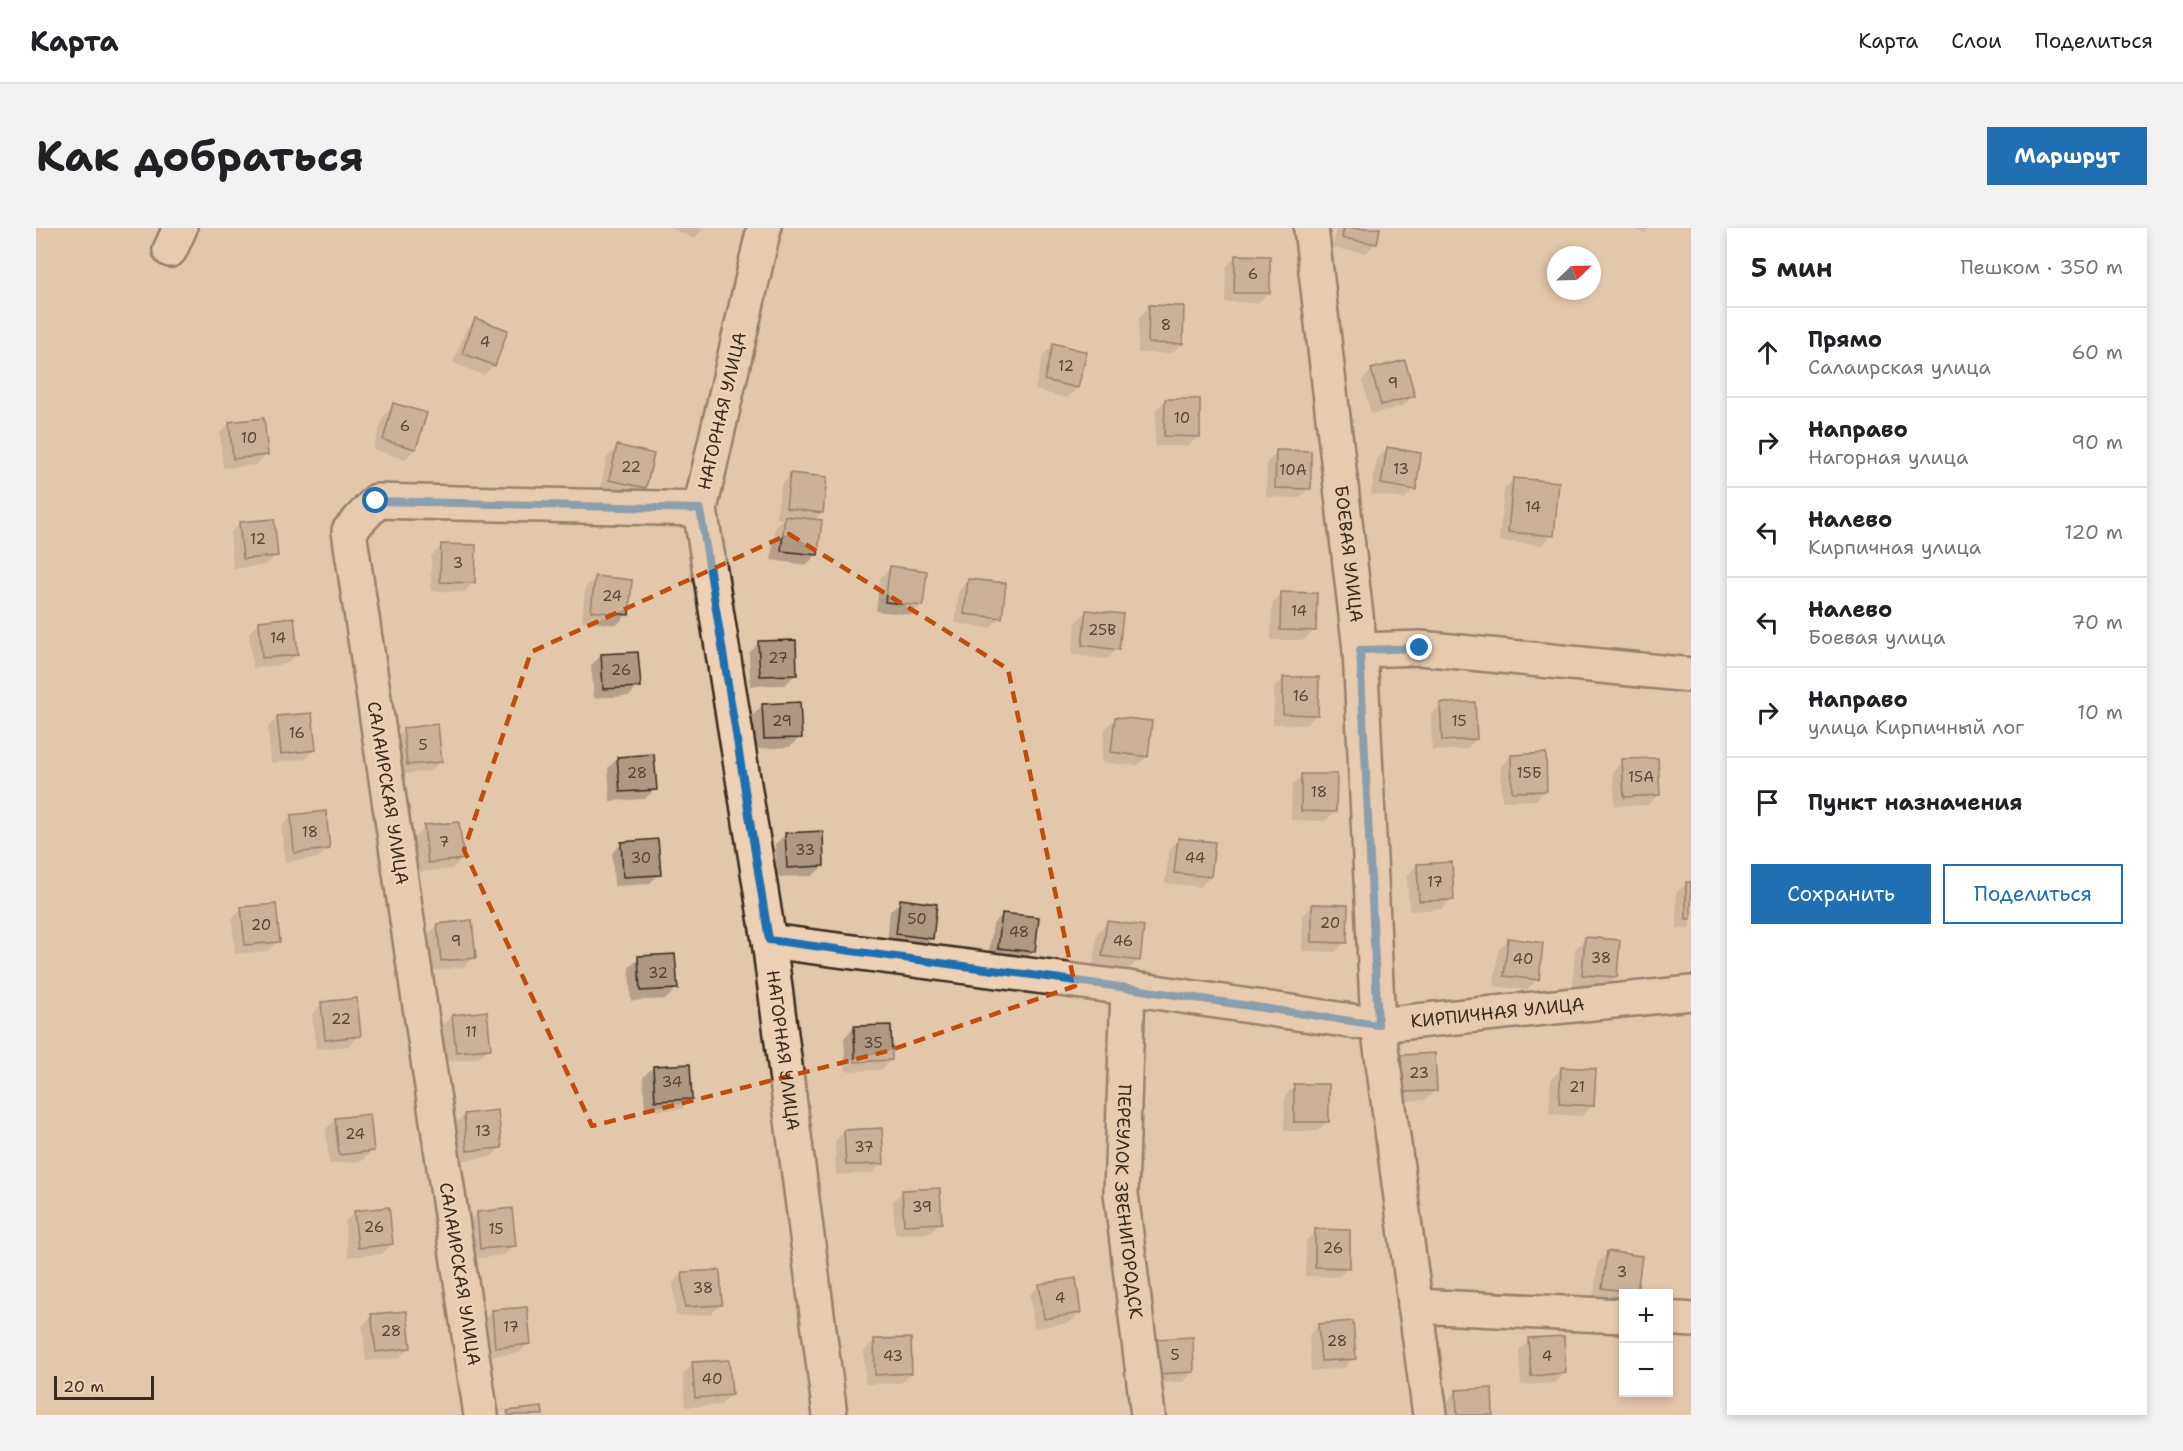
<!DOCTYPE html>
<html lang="ru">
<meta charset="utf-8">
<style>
:root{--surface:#fff;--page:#f2f2f2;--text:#202124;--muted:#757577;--line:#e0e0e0;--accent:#1f6fb2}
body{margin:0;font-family:"Shantell Sans",sans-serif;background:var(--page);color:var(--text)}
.controls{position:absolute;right:18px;bottom:18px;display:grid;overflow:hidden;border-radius:0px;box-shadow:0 3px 9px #0003}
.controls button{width:54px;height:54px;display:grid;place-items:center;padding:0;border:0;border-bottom:2px solid var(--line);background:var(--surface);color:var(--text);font:30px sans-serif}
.compass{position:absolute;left:1511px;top:18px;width:54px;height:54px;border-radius:50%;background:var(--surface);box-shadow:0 3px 9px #0003;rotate:67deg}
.scale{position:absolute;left:18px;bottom:15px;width:100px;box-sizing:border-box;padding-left:6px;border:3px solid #3b2a1e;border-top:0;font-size:16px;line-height:21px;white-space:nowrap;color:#3b2a1e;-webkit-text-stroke:4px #eed1b4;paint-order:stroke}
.stop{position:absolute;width:18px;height:18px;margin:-14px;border:4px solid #1f6fb2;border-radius:50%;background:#fff}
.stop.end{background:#1f6fb2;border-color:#fff;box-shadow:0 2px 6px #0008}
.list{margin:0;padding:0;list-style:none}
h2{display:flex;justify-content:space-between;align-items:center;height:78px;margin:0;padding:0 24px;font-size:26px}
h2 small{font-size:20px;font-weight:400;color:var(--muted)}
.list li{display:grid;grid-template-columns:39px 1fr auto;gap:18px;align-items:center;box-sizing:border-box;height:90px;padding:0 24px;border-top:2px solid var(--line)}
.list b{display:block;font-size:22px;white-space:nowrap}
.list p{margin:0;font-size:20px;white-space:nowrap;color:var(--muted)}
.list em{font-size:20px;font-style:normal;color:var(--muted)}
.actions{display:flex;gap:12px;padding:18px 24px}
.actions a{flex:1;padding:14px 0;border:2px solid var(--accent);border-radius:0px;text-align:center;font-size:21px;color:var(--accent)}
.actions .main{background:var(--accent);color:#fff}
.icon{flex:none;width:33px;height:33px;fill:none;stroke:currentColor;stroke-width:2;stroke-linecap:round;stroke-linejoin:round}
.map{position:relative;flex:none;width:1655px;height:1187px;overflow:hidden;border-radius:0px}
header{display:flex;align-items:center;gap:36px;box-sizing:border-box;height:84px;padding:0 30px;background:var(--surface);border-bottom:2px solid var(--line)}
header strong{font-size:28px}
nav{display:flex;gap:33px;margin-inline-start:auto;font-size:21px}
.intro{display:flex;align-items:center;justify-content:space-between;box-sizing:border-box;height:144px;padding:0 36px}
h1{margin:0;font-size:42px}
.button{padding:15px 27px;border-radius:0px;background:var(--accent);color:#fff;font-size:21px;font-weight:700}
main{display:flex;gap:36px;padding:0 36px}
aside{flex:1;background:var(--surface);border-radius:0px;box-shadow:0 3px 9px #0003}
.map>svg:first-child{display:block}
.shadow{fill:#0003}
.building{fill:#af9780;stroke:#3b2a1e;stroke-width:1.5}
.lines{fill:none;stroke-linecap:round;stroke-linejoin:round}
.minor-casing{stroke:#3b2a1e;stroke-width:38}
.minor{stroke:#eed1b4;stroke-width:33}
.route{stroke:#1f6fb2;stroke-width:8}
.marked{fill:none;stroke:#bd4d10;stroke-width:4.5;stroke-dasharray:12 8;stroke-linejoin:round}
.labels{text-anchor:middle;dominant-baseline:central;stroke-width:5;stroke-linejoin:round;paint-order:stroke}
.number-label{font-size:15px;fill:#584536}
.street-label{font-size:18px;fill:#3b2a1e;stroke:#eed1b4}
</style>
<header>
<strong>Карта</strong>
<nav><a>Карта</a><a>Слои</a><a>Поделиться</a></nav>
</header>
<div class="intro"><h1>Как добраться</h1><a class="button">Маршрут</a></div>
<main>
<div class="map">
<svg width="1655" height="1187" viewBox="0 0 1655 1187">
<rect width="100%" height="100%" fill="#e3c7ab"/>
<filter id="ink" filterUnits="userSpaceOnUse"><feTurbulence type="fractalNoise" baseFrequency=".0167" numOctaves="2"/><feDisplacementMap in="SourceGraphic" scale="12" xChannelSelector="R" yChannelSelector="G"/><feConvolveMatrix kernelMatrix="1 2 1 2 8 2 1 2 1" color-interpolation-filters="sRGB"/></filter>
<g filter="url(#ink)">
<g class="shadow">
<polygon points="634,0 668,0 658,11"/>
<polygon points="1300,0 1342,0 1340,15 1330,25 1297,20"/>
<polygon points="1597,0 1613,0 1608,5"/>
<polygon points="1200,29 1232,65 1222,75 1189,74 1190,39"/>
<polygon points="1113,79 1146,115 1136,125 1102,125 1103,89"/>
<polygon points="440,92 458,137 448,147 417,135 430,102"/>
<polygon points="1018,117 1041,160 1031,170 999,162 1007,127"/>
<polygon points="1336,142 1377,168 1367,178 1335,186 1326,152"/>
<polygon points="1130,172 1162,208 1152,218 1119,218 1120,182"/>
<polygon points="358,177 379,221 369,231 337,221 348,187"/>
<polygon points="194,195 230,227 220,237 187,240 184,205"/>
<polygon points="581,219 609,259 599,270 564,262 571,229"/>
<polygon points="1351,221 1378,261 1368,271 1335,266 1341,231"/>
<polygon points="1241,224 1273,260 1263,270 1230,269 1231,234"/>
<polygon points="755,247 786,284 778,293 780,327 770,337 735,332 739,299 747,291 740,290 745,257"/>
<polygon points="1478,251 1516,307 1506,317 1463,313 1468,261"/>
<polygon points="204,295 240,327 230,337 197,341 194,305"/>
<polygon points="406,318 438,354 428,364 395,363 395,328"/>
<polygon points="854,340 886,377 875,387 840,383 844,350"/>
<polygon points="559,350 591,386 581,397 546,393 549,360"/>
<polygon points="933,352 964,389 954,400 919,395 923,362"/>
<polygon points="1246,366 1278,402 1268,412 1235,412 1236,376"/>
<polygon points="1050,384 1081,421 1071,431 1036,427 1040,394"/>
<polygon points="223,394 260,426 250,436 217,440 213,405"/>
<polygon points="723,415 759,447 749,457 714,458 713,425"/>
<polygon points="566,427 603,458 593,468 558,470 555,437"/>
<polygon points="1248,450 1280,487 1270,497 1237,496 1238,460"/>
<polygon points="727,477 764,509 754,519 719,521 717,487"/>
<polygon points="1405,477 1440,511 1430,521 1396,523 1395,487"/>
<polygon points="242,489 279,521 269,531 235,535 232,499"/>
<polygon points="1079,491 1111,528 1101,538 1065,534 1069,501"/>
<polygon points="368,501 405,533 394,543 362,547 358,512"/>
<polygon points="1475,528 1510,562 1500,572 1466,573 1465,538"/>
<polygon points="582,530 619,561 609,571 574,573 572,540"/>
<polygon points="1587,533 1622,567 1612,577 1579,578 1577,543"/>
<polygon points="1266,547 1299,583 1289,593 1255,592 1256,557"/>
<polygon points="255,589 292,620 282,630 249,634 245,599"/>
<polygon points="389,599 426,631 416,641 382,644 379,609"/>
<polygon points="750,606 787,638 776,648 741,649 739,616"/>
<polygon points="1143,611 1174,649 1164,659 1129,655 1133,622"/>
<polygon points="586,615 623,646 613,656 578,658 576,625"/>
<polygon points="1381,637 1416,671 1406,681 1373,683 1371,648"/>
<polygon points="1651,655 1655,655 1655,701 1641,701 1640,665"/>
<polygon points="865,673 896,710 886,720 851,716 854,683"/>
<polygon points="1277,678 1309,714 1299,724 1266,723 1267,688"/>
<polygon points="206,681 242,713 232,723 199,726 196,691"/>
<polygon points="967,686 998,723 988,733 952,730 957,696"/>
<polygon points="1071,695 1102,732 1092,742 1057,738 1061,705"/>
<polygon points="402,697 438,729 428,739 395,743 391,707"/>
<polygon points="1549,711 1580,749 1570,759 1537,757 1539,721"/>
<polygon points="1472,712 1501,751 1491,762 1458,758 1462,722"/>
<polygon points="603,730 640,761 630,771 595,773 593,740"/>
<polygon points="286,776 323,807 313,818 280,821 276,786"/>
<polygon points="417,788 453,820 443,830 410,834 406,798"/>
<polygon points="818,800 855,832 845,842 810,843 808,810"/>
<polygon points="1365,828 1400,862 1389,872 1356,874 1354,838"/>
<polygon points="617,839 655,870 645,881 609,883 607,849"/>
<polygon points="1525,841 1556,878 1546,888 1513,886 1515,851"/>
<polygon points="1259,858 1292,893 1281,903 1248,903 1249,868"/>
<polygon points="428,887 465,919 455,929 422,933 418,897"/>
<polygon points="300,891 336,923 326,933 293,936 290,901"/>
<polygon points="809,903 846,935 836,945 800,947 799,913"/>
<polygon points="867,963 904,995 894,1005 859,1006 857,973"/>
<polygon points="319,984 356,1016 346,1026 312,1029 309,994"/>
<polygon points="441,985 478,1017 468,1027 435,1031 431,995"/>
<polygon points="1280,1003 1313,1039 1303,1049 1269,1048 1270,1013"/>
<polygon points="1572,1025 1600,1064 1588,1066 1588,1074 1557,1070 1562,1035"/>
<polygon points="647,1045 685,1076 675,1086 640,1088 637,1055"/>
<polygon points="1004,1057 1044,1085 1033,1095 998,1100 994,1067"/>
<polygon points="456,1084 493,1115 483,1125 450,1129 446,1094"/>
<polygon points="336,1088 373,1120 363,1130 330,1133 326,1098"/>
<polygon points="1283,1097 1318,1130 1308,1140 1275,1143 1273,1107"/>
<polygon points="1120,1112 1157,1144 1147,1154 1111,1155 1110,1122"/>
<polygon points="1493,1112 1529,1145 1519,1155 1485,1157 1483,1122"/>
<polygon points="838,1113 875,1145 865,1155 829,1156 828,1123"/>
<polygon points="657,1136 695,1166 685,1177 649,1179 647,1146"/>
<polygon points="1421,1163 1455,1187 1411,1187 1411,1173"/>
</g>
<g class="building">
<polygon points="1308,0 1344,0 1341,16 1306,10"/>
<polygon points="1199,27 1234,28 1234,65 1198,65"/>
<polygon points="1113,77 1148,78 1147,116 1112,115"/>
<polygon points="439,90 472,102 459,138 426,125"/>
<polygon points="1017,115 1051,124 1042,160 1008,152"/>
<polygon points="1369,132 1379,168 1345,177 1335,141"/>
<polygon points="1129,171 1164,171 1164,209 1128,208"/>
<polygon points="357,175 391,185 380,221 347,212"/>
<polygon points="228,190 232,227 197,231 193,194"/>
<polygon points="581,217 618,226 610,260 573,252"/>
<polygon points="1351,219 1385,225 1380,262 1345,256"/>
<polygon points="1240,222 1275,223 1275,261 1239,260"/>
<polygon points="754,245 791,249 787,285 750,280"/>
<polygon points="1477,250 1523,254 1518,308 1472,304"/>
<polygon points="749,288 786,292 782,327 745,323"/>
<polygon points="238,291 242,328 207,331 203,294"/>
<polygon points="405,316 440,317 439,355 404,354"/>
<polygon points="854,338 891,343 887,378 849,374"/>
<polygon points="559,348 596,352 593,387 555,383"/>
<polygon points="932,351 970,355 966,390 928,386"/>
<polygon points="1245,364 1281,365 1280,403 1244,402"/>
<polygon points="1050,382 1087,386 1083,422 1046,417"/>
<polygon points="258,389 262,427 226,430 223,393"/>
<polygon points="760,412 761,447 724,448 722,413"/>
<polygon points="602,424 605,459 567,461 565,426"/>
<polygon points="1247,449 1283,449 1282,487 1247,486"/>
<polygon points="764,474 766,510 728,511 726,476"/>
<polygon points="1439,474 1441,511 1406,513 1404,475"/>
<polygon points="276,485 280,522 245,526 241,488"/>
<polygon points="1079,489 1116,493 1112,529 1075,524"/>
<polygon points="402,496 406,534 371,537 367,500"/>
<polygon points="1510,525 1511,563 1476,564 1475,527"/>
<polygon points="618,526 621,562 584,564 581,529"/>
<polygon points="1622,530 1624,567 1588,569 1586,531"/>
<polygon points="1265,546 1301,546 1300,584 1265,583"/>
<polygon points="290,583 294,621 258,625 255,587"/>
<polygon points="423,594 428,631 392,635 388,597"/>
<polygon points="787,603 788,638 751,640 749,605"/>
<polygon points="1142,610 1179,614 1175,649 1138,645"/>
<polygon points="622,611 625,647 587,649 585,614"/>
<polygon points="1416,634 1418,672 1383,673 1381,636"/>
<rect x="1650" y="654" width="5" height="37"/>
<polygon points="864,671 901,676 897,711 860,706"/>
<polygon points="240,676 244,714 209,717 205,679"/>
<polygon points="1276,676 1312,677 1311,715 1276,714"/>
<polygon points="966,685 1003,689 999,724 962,720"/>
<polygon points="436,692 440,730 405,733 401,696"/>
<polygon points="1071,693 1108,698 1104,733 1066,728"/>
<polygon points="1549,709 1584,712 1581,749 1546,747"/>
<polygon points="1472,710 1507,715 1503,752 1468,748"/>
<polygon points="639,726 642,761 604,763 602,728"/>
<polygon points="321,770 325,808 289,812 285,774"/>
<polygon points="451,783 455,821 420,824 416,787"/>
<polygon points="855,797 856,832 819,834 818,798"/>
<polygon points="1399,825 1401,863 1366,864 1364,827"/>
<polygon points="654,836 656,871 619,873 617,838"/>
<polygon points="1525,839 1560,841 1558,878 1523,876"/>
<rect x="1258" y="856" width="35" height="38"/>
<polygon points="462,882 466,920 431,923 428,886"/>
<polygon points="334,886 338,923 303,927 299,890"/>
<polygon points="846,900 848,936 810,937 808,902"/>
<polygon points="904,960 906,995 868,997 866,962"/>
<polygon points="353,979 357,1016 322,1020 318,983"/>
<polygon points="476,980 480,1018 444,1021 441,984"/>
<polygon points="1279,1001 1314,1002 1314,1040 1279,1039"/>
<polygon points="1571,1023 1606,1028 1601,1065 1566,1060"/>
<polygon points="684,1042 686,1077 649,1079 646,1044"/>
<polygon points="1040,1050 1045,1085 1008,1091 1003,1056"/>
<polygon points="491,1079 495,1116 459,1120 456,1082"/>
<polygon points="371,1083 375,1120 340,1124 335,1086"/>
<polygon points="1317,1093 1320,1131 1285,1133 1282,1096"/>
<polygon points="1528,1108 1530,1145 1495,1148 1492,1110"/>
<polygon points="1157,1109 1158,1144 1121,1146 1120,1111"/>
<polygon points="875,1110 876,1145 839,1147 838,1111"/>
<polygon points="693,1132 696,1167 659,1170 656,1134"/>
<polygon points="1456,1160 1457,1187 1421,1187 1420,1162"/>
<polygon points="506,1179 507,1187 472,1187 471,1183"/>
</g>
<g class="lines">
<defs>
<g id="minor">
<path id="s1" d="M728 0 664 281 733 713 794 1187"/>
<path id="s2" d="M1275 0 1324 422 1342 797 1394 1187"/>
<polyline points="134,22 144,0"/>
<polyline points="1324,422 1384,420 1655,447"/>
<path id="s3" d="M733 713 1092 760 1342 797 1655 765"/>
<path id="s4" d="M1092 760 1085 965 1112 1187"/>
<polyline points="1379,1078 1588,1088"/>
<polyline points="1632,1090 1655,1092"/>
<polyline points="445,1187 313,303 341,273 664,281"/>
</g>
</defs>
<use href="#minor" class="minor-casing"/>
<use href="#minor" class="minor"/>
</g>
</g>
<g class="lines" filter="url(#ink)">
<polyline class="route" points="340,273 664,281 733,712 1092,760 1342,797 1324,422 1384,420"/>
</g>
<path d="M0 0H1655V1187H0ZM753 306 972 441 1039 758 852 823 556 898 428 622 495 424Z" fill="#e3c7ab" fill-opacity=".55" fill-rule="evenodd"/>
<path class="marked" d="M753 306 972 441 1039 758 852 823 556 898 428 622 495 424Z"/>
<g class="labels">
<g class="number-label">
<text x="1217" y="46">6</text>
<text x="1130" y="97">8</text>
<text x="449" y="114">4</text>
<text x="1030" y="138">12</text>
<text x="1357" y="155">9</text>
<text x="1146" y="190">10</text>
<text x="369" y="198">6</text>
<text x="213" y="210">10</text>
<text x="595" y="239">22</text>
<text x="1365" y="241">13</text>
<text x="1257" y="242">10А</text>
<text x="1497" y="279">14</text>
<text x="222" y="311">12</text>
<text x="422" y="335">3</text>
<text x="576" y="368">24</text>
<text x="1263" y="383">14</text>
<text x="1066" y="402">25В</text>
<text x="242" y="410">14</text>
<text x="742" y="430">27</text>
<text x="585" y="442">26</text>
<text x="1265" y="468">16</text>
<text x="746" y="493">29</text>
<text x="1423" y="493">15</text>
<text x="261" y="505">16</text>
<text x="387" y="517">5</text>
<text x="601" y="545">28</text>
<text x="1493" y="545">15Б</text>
<text x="1605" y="549">15А</text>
<text x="1283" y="564">18</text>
<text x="274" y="604">18</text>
<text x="408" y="614">7</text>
<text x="769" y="622">33</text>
<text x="605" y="630">30</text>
<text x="1159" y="630">44</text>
<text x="1399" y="654">17</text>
<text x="881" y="691">50</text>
<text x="1294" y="695">20</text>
<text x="225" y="697">20</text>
<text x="983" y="704">48</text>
<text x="420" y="713">9</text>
<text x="1087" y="713">46</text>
<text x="1565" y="730">38</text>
<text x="1487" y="731">40</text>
<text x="622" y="745">32</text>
<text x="305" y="791">22</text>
<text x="435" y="804">11</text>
<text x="837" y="815">35</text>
<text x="1383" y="845">23</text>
<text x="636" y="854">34</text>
<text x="1541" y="859">21</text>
<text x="447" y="903">13</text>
<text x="319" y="906">24</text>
<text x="828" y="919">37</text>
<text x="886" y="979">39</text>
<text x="338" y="999">26</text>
<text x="460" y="1001">15</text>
<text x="1297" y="1020">26</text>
<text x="1586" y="1044">3</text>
<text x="667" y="1060">38</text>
<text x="1024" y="1070">4</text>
<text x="475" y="1099">17</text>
<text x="355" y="1103">28</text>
<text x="1301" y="1113">28</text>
<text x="1139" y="1127">5</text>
<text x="857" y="1128">43</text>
<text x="1511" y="1128">4</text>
<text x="676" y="1151">40</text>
</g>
<g class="street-label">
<text transform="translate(686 183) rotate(-77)">НАГОРНАЯ УЛИЦА</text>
<text stroke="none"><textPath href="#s2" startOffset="328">БОЕВАЯ УЛИЦА</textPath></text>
<text transform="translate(352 565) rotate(81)">САЛАИРСКАЯ УЛИЦА</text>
<text stroke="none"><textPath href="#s3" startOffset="735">КИРПИЧНАЯ УЛИЦА</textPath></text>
<text stroke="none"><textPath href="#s1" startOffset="836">НАГОРНАЯ УЛИЦА</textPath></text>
<text stroke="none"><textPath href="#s4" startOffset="214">ПЕРЕУЛОК ЗВЕНИГОРОДСК</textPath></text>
<text transform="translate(424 1046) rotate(81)">САЛАИРСКАЯ УЛИЦА</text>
</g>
</g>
</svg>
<div class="controls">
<button>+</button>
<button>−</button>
</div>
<svg class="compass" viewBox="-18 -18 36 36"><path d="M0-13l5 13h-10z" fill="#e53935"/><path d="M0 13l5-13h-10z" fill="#757577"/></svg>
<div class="scale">20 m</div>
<div class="stop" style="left:340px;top:273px"></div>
<div class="stop end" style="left:1384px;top:420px"></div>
</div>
<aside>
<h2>5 мин<small>Пешком · 350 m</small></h2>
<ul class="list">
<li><svg class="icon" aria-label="ahead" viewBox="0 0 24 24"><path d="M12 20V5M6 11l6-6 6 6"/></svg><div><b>Прямо</b><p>Салаирская улица</p></div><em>60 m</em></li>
<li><svg class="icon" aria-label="right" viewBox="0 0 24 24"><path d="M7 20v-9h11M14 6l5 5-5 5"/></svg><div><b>Направо</b><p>Нагорная улица</p></div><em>90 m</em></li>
<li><svg class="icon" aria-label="left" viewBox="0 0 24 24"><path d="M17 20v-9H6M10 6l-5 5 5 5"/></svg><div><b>Налево</b><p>Кирпичная улица</p></div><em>120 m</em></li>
<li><svg class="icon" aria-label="left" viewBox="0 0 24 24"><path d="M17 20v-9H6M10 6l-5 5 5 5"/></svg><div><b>Налево</b><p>Боевая улица</p></div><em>70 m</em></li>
<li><svg class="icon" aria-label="right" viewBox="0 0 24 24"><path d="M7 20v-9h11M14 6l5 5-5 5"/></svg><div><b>Направо</b><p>улица Кирпичный лог</p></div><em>10 m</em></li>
<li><svg class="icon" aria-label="arrive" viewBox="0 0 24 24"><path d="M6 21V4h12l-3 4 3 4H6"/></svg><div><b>Пункт назначения</b></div></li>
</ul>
<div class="actions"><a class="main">Сохранить</a><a>Поделиться</a></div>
</aside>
</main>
